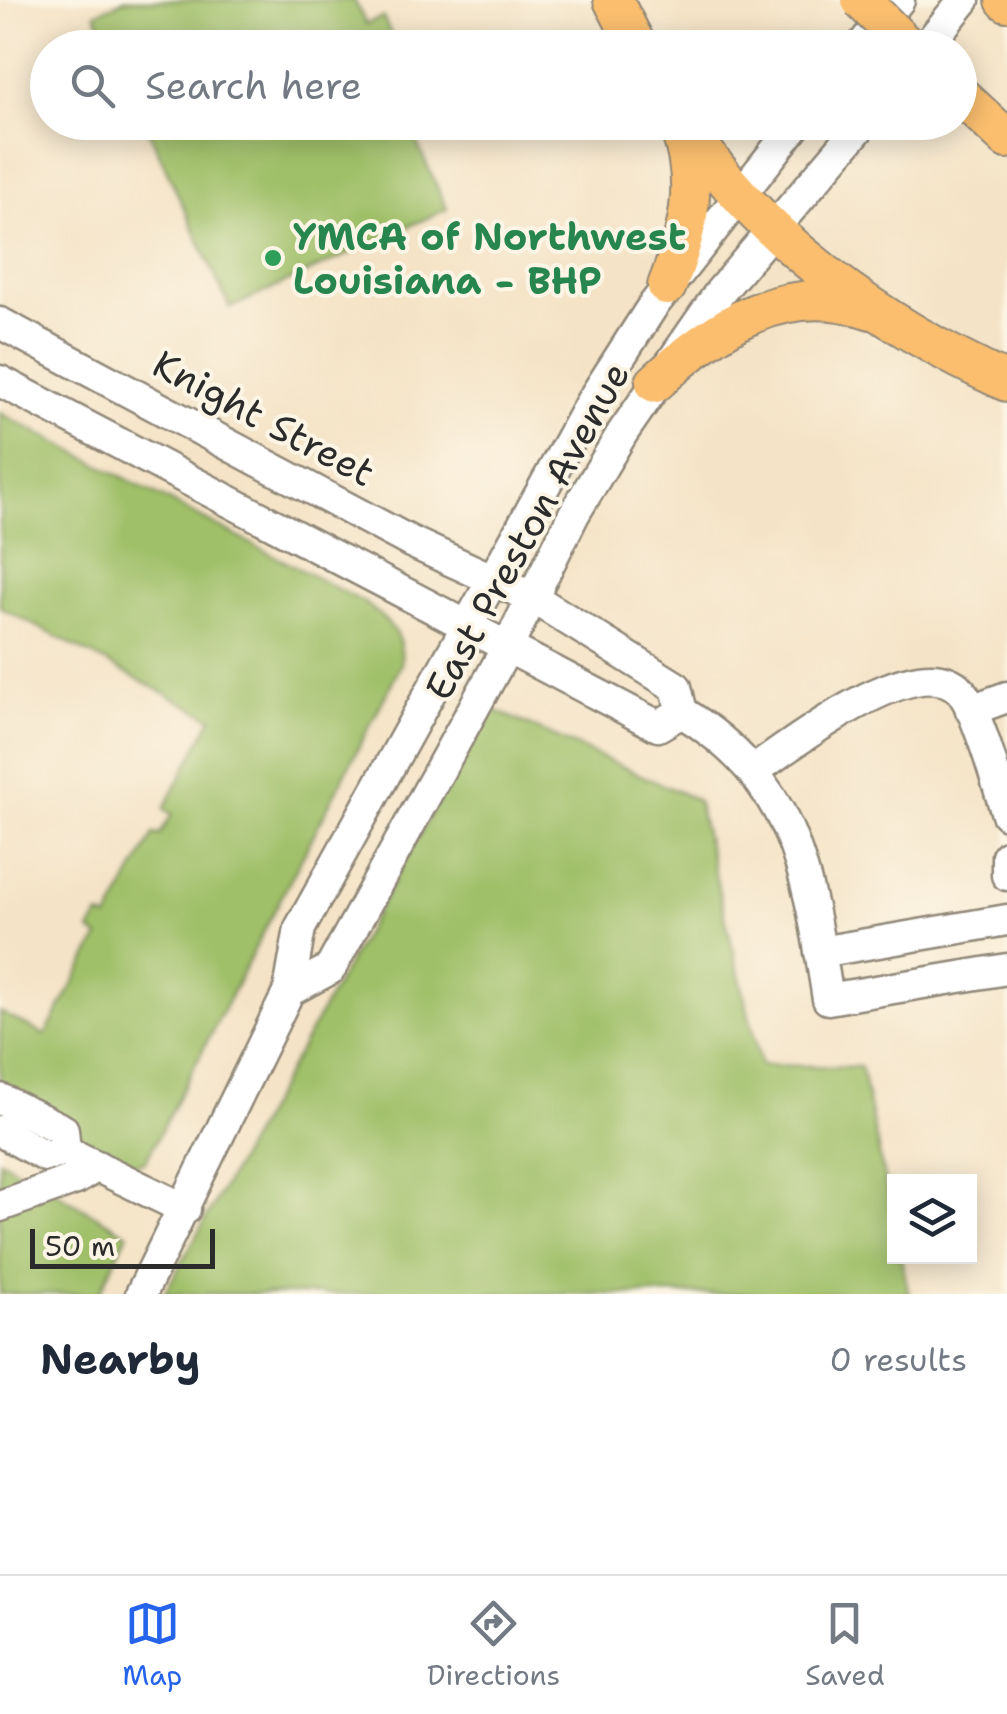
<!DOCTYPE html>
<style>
:root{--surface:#fff;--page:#f6f6f7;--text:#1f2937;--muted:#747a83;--line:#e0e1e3;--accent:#2563eb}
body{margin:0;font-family:"Shantell Sans",sans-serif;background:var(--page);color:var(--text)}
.controls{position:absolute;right:30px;bottom:30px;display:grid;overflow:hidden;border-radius:0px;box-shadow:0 5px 25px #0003}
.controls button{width:90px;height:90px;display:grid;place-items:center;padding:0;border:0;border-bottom:2px solid var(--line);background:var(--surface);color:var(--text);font:50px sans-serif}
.scale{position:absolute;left:30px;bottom:25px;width:185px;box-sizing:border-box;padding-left:10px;border:5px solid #2b2b2b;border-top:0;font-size:28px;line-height:35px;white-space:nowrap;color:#2b2b2b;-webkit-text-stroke:8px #fcf5e5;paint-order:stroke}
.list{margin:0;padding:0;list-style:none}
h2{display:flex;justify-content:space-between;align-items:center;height:130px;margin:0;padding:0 40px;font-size:42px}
h2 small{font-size:32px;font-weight:400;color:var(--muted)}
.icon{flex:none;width:55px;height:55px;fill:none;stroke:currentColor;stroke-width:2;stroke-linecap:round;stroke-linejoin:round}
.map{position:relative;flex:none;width:1007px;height:1294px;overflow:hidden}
.search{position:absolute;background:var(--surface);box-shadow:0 5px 25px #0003;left:30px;right:30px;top:30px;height:110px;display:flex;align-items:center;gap:25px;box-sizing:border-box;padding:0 35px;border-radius:55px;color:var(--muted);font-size:38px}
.sheet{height:280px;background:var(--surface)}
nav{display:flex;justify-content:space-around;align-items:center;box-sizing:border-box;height:140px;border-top:2px solid var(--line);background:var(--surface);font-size:28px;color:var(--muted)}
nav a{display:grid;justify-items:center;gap:5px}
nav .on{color:var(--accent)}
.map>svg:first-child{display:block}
.green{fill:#9fbf67;stroke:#657549;stroke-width:2.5}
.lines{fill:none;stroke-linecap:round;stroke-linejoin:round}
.minor-casing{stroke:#908778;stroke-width:35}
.major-casing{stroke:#908778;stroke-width:42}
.minor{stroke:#fff;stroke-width:30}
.major{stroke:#fabe6e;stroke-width:38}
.major-bridge-casing{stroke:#908778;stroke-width:42;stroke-linecap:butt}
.major-bridge{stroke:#fabe6e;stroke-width:38}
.leisure-dot{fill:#2e9e5b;stroke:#fcf5e5;stroke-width:4}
.labels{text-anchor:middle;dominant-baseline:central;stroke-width:8;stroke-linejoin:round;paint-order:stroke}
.leisure-label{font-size:38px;font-weight:bold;fill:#27864d;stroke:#fcf5e5;text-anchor:start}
.street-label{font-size:38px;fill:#2b2b2b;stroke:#fcf5e5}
</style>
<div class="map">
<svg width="1007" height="1294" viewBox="0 0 1007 1294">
<rect width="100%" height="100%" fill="#fcf5e5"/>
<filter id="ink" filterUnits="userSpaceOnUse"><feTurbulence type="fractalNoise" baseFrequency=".01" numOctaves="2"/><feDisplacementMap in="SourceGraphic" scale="20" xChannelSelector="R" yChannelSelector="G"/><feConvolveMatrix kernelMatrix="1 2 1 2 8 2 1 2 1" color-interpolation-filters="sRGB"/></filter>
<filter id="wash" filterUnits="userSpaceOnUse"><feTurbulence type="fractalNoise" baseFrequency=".0048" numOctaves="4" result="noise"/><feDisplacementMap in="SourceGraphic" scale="40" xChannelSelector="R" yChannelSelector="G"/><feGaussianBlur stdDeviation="2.25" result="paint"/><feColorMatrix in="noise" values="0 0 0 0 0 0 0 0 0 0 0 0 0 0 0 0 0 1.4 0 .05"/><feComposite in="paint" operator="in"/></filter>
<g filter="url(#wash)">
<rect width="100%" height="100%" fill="#f4e3c6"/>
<g class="green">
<polygon points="124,0 354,0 366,24 383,17 397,47 111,47 95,13"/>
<polygon points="145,123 408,123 447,209 230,308"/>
<path d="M0 413 365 603C388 622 405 634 401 665L145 1162 125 1166 0 1100V1012L45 1035 99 937 90 931 99 915 108 919 154 834 160 835 172 814 164 809 212 718 0 607Z"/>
<polygon points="490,708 697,800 761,1065 861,1067 894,1225 894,1256 901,1257 909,1294 164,1294"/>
<polygon points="0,1160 128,1234 99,1294 0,1294"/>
</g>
</g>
<g filter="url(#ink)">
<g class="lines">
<defs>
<g id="minor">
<polyline points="860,48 899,0"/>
<polyline points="925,48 964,0"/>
<polyline points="0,323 411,542 533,598 676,687 682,712 658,726 0,381"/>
<polyline points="971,710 1007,697"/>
<path d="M682 712C797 783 808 876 828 999L1007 969"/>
<path d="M755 770C791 745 918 646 960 690 977 708 998 787 1007 814"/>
<polyline points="1007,856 1007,875"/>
<polyline points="820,952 1007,920"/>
<polyline points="289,991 330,969 508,646 574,514 623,432 720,292 864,122"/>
<polyline points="0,1099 63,1130 65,1151"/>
<polyline points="0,1131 45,1156 65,1151 185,1209"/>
<polyline points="0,1206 76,1179 97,1166"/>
<polyline points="141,1294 289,991 300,928 591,402 652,307 798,122"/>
</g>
<g id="major">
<polyline points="613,0 638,48"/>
<polyline points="1005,0 1007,2"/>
<polyline points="960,95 1007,139"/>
<path d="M684 122C755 237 885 327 1007 382"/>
<path d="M667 286C688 232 700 186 680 130"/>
<path d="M655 383C715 327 785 279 871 310"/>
</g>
</defs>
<use href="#minor" class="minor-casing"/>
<use href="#major" class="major-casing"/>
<use href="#minor" class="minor"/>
<use href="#major" class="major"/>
<defs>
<polyline id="major-bridge" points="861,0 909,48"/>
</defs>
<use href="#major-bridge" class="major-bridge-casing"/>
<use href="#major-bridge" class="major-bridge"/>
</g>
</g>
<circle class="leisure-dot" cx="273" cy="258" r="10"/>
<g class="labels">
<g class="leisure-label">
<text x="293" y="236">YMCA of Northwest<tspan x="293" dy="44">Louisiana - BHP</tspan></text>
</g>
<g class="street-label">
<text transform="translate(264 418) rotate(28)">Knight Street</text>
<text transform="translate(527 531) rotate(-61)">East Preston Avenue</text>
</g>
</g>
</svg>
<div class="controls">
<button><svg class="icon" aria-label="layers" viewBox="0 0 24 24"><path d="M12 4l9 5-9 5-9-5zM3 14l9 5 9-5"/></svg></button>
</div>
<div class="scale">50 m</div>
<div class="search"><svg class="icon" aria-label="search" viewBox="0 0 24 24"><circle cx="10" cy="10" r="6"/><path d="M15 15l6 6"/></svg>Search here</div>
</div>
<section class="sheet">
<h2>Nearby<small>0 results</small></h2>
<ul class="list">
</ul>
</section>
<nav>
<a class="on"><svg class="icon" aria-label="map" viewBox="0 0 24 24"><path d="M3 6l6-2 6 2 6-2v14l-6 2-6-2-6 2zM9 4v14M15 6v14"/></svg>Map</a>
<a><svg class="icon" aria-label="directions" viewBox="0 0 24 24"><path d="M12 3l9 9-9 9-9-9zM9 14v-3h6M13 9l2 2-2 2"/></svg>Directions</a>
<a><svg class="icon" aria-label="saved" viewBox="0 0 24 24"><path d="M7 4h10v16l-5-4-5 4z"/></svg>Saved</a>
</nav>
